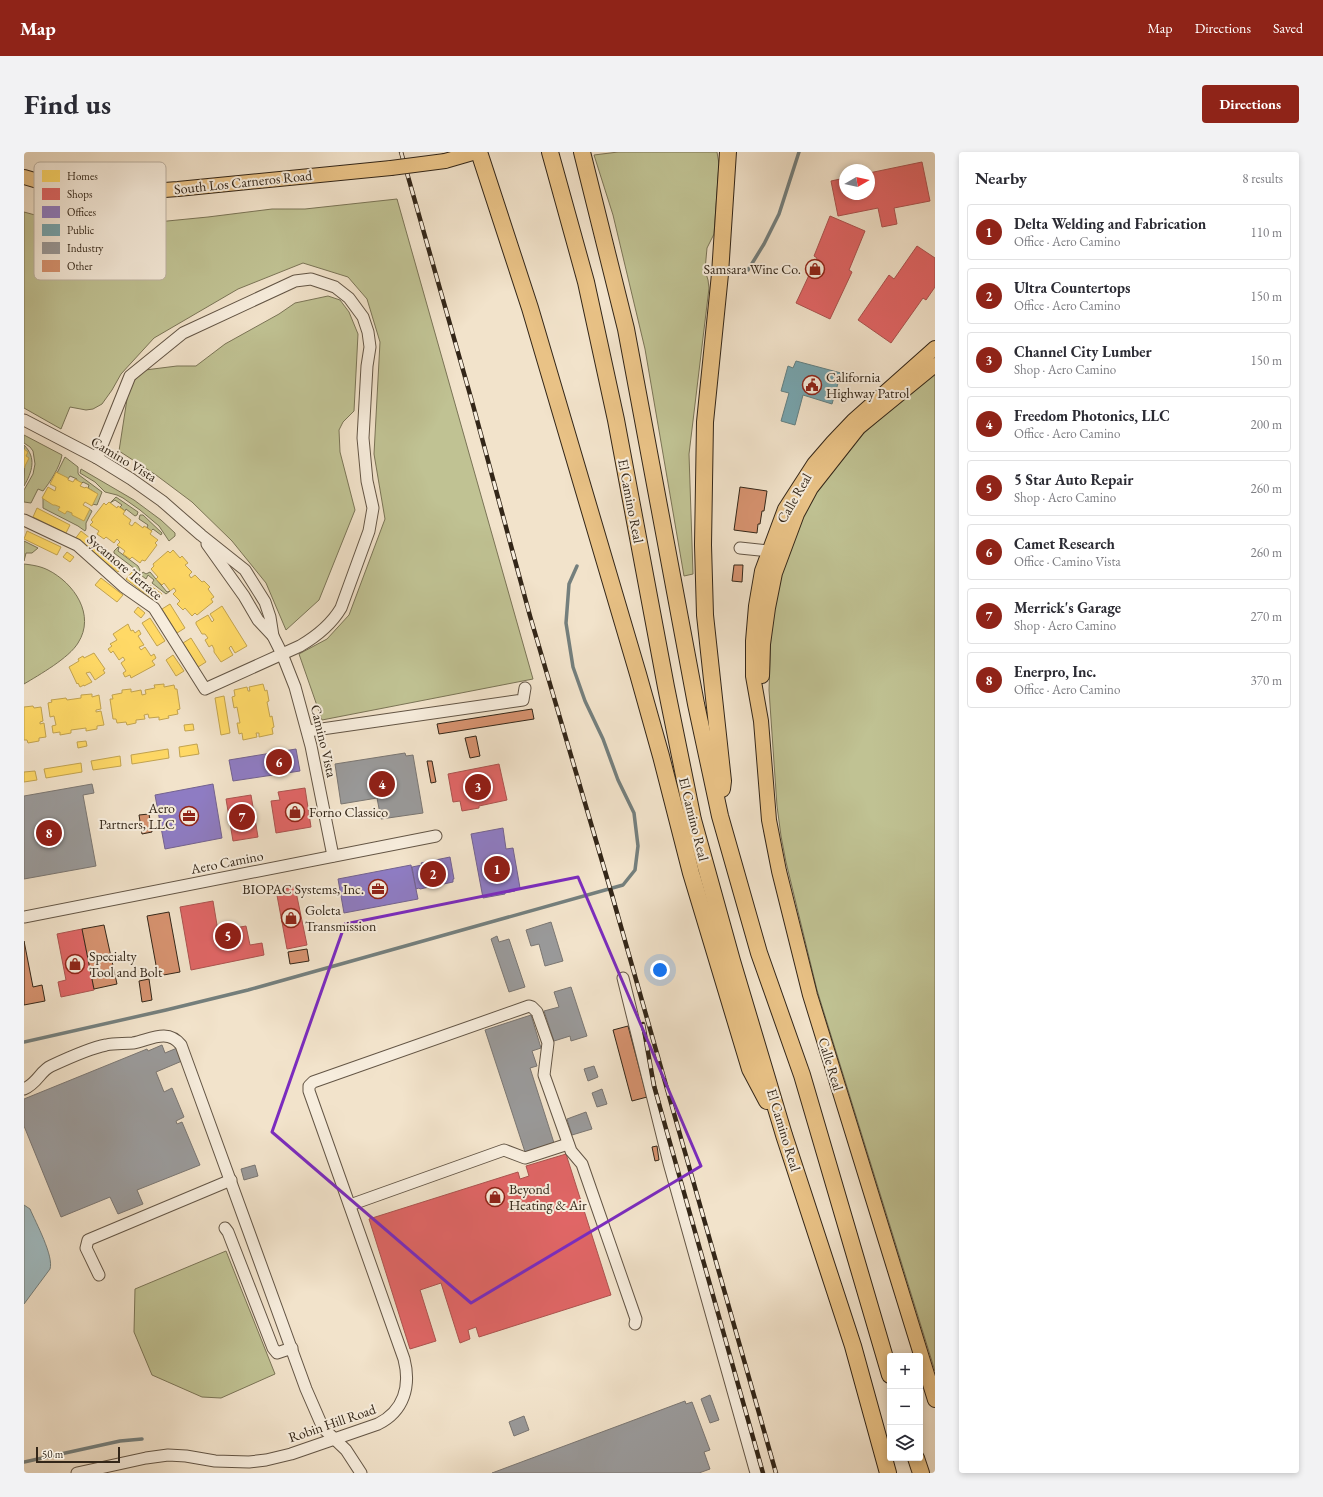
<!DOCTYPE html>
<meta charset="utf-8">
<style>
:root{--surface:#fff;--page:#f2f2f3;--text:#2b2b33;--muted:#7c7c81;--line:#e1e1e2;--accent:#8f2418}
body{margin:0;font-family:"EB Garamond",serif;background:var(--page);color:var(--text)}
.controls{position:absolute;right:12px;bottom:12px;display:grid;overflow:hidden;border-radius:4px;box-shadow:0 2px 6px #0003}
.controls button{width:36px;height:36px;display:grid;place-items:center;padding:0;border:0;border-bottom:1px solid var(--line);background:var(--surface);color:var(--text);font:20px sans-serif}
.compass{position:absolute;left:815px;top:12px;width:36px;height:36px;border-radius:50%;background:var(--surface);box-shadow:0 2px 6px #0003;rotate:81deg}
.scale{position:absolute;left:12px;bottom:10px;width:84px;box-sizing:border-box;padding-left:4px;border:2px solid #332618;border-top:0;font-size:11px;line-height:14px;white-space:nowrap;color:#332618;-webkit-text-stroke:3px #f7eddd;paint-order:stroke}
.you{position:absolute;left:636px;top:818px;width:14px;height:14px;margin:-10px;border:3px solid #fff;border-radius:50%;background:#1a73e8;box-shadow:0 0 0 6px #1a73e833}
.badge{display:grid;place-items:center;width:26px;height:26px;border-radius:50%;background:var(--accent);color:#fff;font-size:13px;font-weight:700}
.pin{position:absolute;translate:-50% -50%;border:2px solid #fff;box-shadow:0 1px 4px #0006}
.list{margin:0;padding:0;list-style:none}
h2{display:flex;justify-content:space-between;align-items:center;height:52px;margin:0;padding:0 16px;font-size:17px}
h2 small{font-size:13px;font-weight:400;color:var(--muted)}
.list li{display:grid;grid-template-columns:26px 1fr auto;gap:12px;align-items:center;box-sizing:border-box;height:56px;margin:0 8px 8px;padding:0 8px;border:1px solid var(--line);border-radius:4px}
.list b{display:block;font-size:15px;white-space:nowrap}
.list p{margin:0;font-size:13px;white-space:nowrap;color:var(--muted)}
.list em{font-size:13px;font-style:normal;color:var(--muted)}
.icon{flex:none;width:22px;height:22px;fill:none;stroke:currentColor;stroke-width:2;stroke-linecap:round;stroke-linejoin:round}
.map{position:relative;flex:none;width:911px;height:1321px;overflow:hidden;border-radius:4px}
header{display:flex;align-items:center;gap:24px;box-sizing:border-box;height:56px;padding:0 20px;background:var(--accent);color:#fff}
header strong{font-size:19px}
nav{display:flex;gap:22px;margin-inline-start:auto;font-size:14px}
.intro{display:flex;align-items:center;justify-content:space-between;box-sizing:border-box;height:96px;padding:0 24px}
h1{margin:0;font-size:28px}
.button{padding:10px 18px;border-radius:4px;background:var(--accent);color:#fff;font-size:14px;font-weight:700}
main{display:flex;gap:24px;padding:0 24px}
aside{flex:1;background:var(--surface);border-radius:4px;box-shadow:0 2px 6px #0003}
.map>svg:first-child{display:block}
.green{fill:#c0c293;stroke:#7a7456}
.water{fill:#a0bbc1;stroke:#747f7d}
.homes{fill:#ffd966;stroke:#c2a34f}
.shops{fill:#e06666;stroke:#ac534f}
.offices{fill:#8e7cc3;stroke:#736290}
.public{fill:#76a5af;stroke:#627f82}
.industry{fill:#999;stroke:#7a7672}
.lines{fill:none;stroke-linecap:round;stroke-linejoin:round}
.stream{stroke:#747f7d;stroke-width:3.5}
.building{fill:#d6926f;stroke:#332618}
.minor-casing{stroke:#635545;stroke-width:13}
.major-casing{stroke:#332618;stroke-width:16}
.highway-casing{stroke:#332618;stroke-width:18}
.minor{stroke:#f7eddd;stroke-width:11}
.major{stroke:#e9c286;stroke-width:14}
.highway{stroke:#e9c286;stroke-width:16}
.rail-casing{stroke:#332618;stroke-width:4.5}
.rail{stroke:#f7eddd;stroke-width:3;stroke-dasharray:9;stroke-linecap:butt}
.major-bridge-casing{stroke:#332618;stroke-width:16;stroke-linecap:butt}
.major-bridge{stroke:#e9c286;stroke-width:14}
.marked{fill:none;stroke:#7b2cbf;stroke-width:3;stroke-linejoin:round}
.labels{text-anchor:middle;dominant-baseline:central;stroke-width:4;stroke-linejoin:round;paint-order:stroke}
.street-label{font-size:14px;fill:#332618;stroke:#f7eddd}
.poi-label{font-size:14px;fill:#332618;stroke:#f7eddd;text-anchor:start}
.key{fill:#f7eddd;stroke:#bcb1a2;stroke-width:1}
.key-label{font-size:11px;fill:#332618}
</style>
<header>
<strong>Map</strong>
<nav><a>Map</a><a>Directions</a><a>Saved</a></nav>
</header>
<div class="intro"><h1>Find us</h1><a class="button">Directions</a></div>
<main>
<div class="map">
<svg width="911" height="1321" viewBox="0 0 911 1321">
<rect width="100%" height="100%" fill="#f2e3cb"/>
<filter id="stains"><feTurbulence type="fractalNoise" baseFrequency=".005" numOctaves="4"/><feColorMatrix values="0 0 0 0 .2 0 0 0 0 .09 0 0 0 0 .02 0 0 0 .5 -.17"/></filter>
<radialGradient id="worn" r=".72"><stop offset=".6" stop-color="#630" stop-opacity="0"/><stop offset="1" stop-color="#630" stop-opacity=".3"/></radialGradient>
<g class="green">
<polygon points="594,0 693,0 695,12 690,82 683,96 681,118 684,128 685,136 665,302 669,422 660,424 621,197 589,63 570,3"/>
<polygon points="373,47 509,527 298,568 275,502 303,487 325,463 361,367 350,302 356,190 343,147 324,125 279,111 214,137 130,186 97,222 88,238 78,252 69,257 62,258 46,255 37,277 0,256 0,60 11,63 113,72 184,65 248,57 281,57"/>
<polygon points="304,144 316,148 325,160 334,182 330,259 319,270 315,278 316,300 331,358 295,448 262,478 242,431 208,389 168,350 132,323 95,299 105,234 121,218 153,214 172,214 201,192 255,162 271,151"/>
<polygon points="911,219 911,1219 793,838 762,710 757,684 753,654 745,538 747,479 756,424 773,376 791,341 828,294 839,282"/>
<path d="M0 283 38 303C36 315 26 330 19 339L14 337 7 351 0 350V338L9 322 11 312 9 299 6 295 0 291Z"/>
<path d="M0 293C13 306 8 320 0 334L1 304Z"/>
<polygon points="41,305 54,315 54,321 55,323 78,340 73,353 68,352 72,341 64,336 65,333 59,330 57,332 52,329 53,327 46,324 44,327 33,321"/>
<polygon points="57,317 110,348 137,368 151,381 151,384 145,389 135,374 116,358 99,346 93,343 81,340 71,330 56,321"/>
<polygon points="92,345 114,360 113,363 111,364 102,357 101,359 96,355 98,353 91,348 86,351"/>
<polygon points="19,346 60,367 65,357 68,359 62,371 62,377 61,379 54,374 19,356"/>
<polygon points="116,363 119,363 138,381 137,383 129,377 127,379 123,375 124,373 115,367"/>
<polygon points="0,389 14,396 8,401 2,401 0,409"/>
<polygon points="94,395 95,395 94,399 114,414 116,418 115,420 90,401 90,399"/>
<path d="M0 412C8 413 16 414 24 418 50 431 72 463 54 491 45 506 15 523 0 532Z"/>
<polygon points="119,420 122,422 126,420 143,440 146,439 142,442 128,431 130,428 124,423 122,427 117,423"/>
<polygon points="202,1099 251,1222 197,1246 178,1245 128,1223 110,1180 111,1137"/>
</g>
<path class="water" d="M0 1053 6 1057C12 1071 30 1104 26 1117L0 1152Z"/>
<g class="homes">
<polygon points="0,297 4,300 2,304 5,306 0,316"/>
<polygon points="32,320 44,326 44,328 49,330 51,327 58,331 56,334 61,336 62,335 74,342 68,354 61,350 59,353 66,357 60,369 48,363 48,361 43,359 41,362 34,358 36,355 31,353 29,353 18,346 24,335 31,339 32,335 26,332"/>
<polygon points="85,350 93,356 94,354 101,359 99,362 107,368 105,372 108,374 111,370 119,376 120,374 128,379 126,382 134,388 131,391 133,393 121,409 118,408 116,411 108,405 106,407 99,402 101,399 93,393 96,390 93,387 90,391 82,385 80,387 73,382 75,379 66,373 69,370 67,368 77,355 80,351 82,353"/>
<polygon points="13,356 46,373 42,381 9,365"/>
<polygon points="3,379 37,395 33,403 0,387"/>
<polygon points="57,379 100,413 94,420 51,387"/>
<polygon points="149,398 156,406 158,404 164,411 161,413 168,420 165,423 167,426 171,423 178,430 180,429 186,435 184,437 190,445 187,447 189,450 173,463 171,461 168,464 161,456 159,458 153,452 156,449 149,442 152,439 150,436 146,439 140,431 138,433 132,427 134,425 127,417 130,414 129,412 144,399 146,401"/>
<polygon points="43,400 50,405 46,410 39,405"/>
<polygon points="108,420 138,442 132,450 102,427"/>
<polygon points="77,426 99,443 93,450 71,433"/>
<polygon points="146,452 161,476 153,481 138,457"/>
<polygon points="198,454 223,494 211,501 207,494 205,496 209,503 197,510 190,500 190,497 188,493 185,495 181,488 184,486 181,482 178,482 172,472 172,470 184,463 188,470 190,468 186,462"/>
<polygon points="114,455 121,461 117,466 110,460"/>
<polygon points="126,466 141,489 133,494 118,471"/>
<polygon points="104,472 107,479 109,478 111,481 115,478 117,482 114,484 120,493 115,495 117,498 121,495 127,504 130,502 132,506 128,509 131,513 107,526 106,523 101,525 99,521 102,519 97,511 101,508 99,505 95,508 89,499 87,501 84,497 88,494 86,492 93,488 89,482"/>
<polygon points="167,486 182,510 174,515 159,491"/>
<polygon points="70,501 81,517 79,518 81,521 71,528 66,520 62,521 68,530 60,534 60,533 56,535 54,531 53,532 45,515 55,509 54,507 59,504 60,506"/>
<polygon points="149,503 160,519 152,524 142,508"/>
<polygon points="140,532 140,535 150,533 151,537 153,537 156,557 153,558 154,562 144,564 145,566 135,568 135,565 125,566 124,562 120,563 121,567 112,568 112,571 103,573 102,570 93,571 92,567 89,567 86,547 89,547 88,543 98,541 98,538 107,537 107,540 117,538 118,543 122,542 121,538 131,536 130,533"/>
<polygon points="239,532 241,539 243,538 245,549 243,550 246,565 248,564 250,575 248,576 249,582 235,585 235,581 232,581 233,585 219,588 218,581 215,582 213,571 216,571 213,555 210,556 208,545 211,544 210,538 223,535 224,539 226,539 225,535"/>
<polygon points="68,542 68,545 75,543 77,557 72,558 72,560 77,559 80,573 73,574 73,577 62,579 62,576 47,578 47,581 36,583 36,580 29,581 28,574 32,573 30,564 26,565 24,551 28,550 27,548 42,546 43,548 57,546 57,543"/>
<polygon points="200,544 206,581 197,583 191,546"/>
<polygon points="9,554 10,556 17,555 19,569 16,570 16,572 20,571 22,585 15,586 15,589 4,591 3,588 0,588 0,555"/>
<polygon points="169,572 170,578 161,579 160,573"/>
<polygon points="62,589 63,594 54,596 53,590"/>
<polygon points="173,592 175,602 156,605 155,595"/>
<polygon points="144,597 145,606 108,612 107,603"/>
<polygon points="96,604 97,614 69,618 67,609"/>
<polygon points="57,611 58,620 22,626 20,617"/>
<polygon points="11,619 13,628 0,630 0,620"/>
</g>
<g class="shops">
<polygon points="898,10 906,49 870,56 873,72 858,75 854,56 814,64 807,29 821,26 821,42 845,42 845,21"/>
<polygon points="806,64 841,79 825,118 828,120 806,167 772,151 793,106 790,104"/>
<polygon points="893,94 911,106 911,135 902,148 899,146 867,191 834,168 865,123 870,127"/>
<polygon points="475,612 483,648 455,654 455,656 438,659 436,649 429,650 424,622"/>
<polygon points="281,636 287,675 252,681 247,649 256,648 254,640"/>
<polygon points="227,643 234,685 209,689 202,647"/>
<polygon points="271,735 283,793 263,797 252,738"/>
<polygon points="189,749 194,779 222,774 226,793 238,791 240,803 167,818 156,755"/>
<polygon points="58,777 70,838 37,845 34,830 42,828 33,782"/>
<polygon points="542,1002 587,1143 455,1185 452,1175 444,1178 446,1187 436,1191 417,1131 396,1138 412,1189 386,1197 345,1067 494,1020 496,1027 505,1024 502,1014"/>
</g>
<g class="offices">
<polygon points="272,597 276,619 209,629 205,608"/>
<polygon points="189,632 198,686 141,697 131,643"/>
<polygon points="479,676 482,697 489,696 496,736 491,738 491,739 481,741 481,742 459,746 447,682"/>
<polygon points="426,705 430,727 429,727 429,730 396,737 395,736 392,737 388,715 398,713 397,711"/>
<polygon points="387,713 394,747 320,761 314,727"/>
</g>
<polygon class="public" points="772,209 817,221 808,252 779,243 771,273 757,269 765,241 757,239 764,214 769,216"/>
<g class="industry">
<polygon points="381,601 382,604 389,603 399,661 357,667 353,646 317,652 311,612"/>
<polygon points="68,632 70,641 59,643 72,714 0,727 0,644"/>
<polygon points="527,770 539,809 521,814 515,792 507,794 502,778"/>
<polygon points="473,784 475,790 485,787 501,835 485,840 467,787"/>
<polygon points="547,835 563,884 547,889 546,884 530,889 520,859 535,855 530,840"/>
<polygon points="507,863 517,896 508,899 513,914 506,916 530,991 501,1000 461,878"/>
<polygon points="138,893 141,901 153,896 158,909 132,920 140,940 148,936 160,965 152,969 153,972 158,970 176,1013 113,1038 119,1052 94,1062 86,1045 37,1065 0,974 0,947 123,897 124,899"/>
<polygon points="570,914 574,925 564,929 560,917"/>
<polygon points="578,937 583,952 573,955 568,941"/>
<polygon points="562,960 568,977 548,983 543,967"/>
<polygon points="231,1013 234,1024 220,1028 217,1017"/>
<polygon points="686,1243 695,1268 686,1271 677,1247"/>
<polygon points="661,1249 662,1252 668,1250 686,1298 680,1300 686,1317 675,1321 468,1321"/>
<polygon points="500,1264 505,1278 490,1284 485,1270"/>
</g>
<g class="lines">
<g class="stream">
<polyline points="724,118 740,92 755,62 775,0"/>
<polyline points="0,890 142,858 224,838 599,733 611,718 614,694 610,661 594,628 579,587 561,549 549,515 542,471 545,432 553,414"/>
<polyline points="0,1310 96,1289 118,1287"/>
</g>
</g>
<g class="building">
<polygon points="716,335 743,339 740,359 738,359 736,372 734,372 733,381 710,378"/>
<polygon points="710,413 719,413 718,430 708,429"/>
<polygon points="508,557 510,567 415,582 413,572"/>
<polygon points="452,584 456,604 446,606 441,586"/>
<polygon points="403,609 408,609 412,630 407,631"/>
<polygon points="125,662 128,680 118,682 115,663"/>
<polygon points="145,760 156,820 134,824 123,764"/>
<polygon points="80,773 93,832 70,837 58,777"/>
<polygon points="0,789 9,835 18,833 21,849 0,853"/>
<polygon points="283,797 285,809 266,812 264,800"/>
<polygon points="125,827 128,848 118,850 115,829"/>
<polygon points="604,874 623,945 608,949 589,878"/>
<polygon points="633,994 635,1008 631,1009 628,995"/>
</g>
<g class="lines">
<defs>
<g id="minor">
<polyline points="0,268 73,306 107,327 138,349 177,383 221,418 241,450 246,465 249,484 258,502 271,535 287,594 309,704"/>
<path d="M0 368 53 393 100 435 130 456 181 537 276 494C293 484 307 473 317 456L345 379 349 356 343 329 339 286 343 214 346 195 344 180 339 165 325 146 311 135 287 127 271 129 159 181 106 224 73 306"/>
<polyline points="183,392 220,444 234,468 249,484"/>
<polyline points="716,396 745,399"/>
<polyline points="284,579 499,548 501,536"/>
<polyline points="0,765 412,684"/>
<polyline points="599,826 645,1011 732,1321"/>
<path d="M0 937C14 931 16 919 27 914 42 907 66 896 82 893 91 891 100 892 109 891 126 888 143 876 157 893L282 1237 299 1276 322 1298 337 1321"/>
<polyline points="326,1053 480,998 501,1006 544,992"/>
<polyline points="201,1076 204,1080 249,1196 253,1201 268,1196"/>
<polyline points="75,1123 62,1096 64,1088 207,1028"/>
<path d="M53 1321 122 1306 144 1303 162 1304 191 1309 225 1310 242 1308 267 1302 354 1272C380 1259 387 1234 380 1207L285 939V934L289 930 505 854 508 855 513 860 524 891 520 923 547 999 558 1012 612 1167 611 1172"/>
</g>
<g id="major">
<polyline points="421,9 452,0"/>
<polyline points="0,25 24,32 75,38 113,40 154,37 367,16"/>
<polyline points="911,196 829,269 809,290 790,312 761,357 738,419 732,454 729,489 729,524 737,569 745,668 755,719 786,843 911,1248"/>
<polyline points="738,524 739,492 744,456 751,421 773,362 787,336 835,275 911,213"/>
</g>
<g id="highway">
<polyline points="455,0 506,156 614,522 637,604 667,721 726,917 743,949"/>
<polyline points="526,0 562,130 592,268 642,535 669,668 708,809 760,983 829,1194 864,1321"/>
<polyline points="558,0 602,177 672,552 696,664 735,801 778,923 866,1223"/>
<polyline points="698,637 699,629 681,463 679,393 681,270 696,122 704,0"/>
<polyline points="892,1306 897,1321"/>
</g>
</defs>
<use href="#minor" class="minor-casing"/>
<use href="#major" class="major-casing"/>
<use href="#highway" class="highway-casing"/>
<use href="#minor" class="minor"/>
<use href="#major" class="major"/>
<use href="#highway" class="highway"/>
<defs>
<g id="rail">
<polyline points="377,0 449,253 506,464 588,743 752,1321"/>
<polyline points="619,872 630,934 739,1321"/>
</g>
</defs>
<use href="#rail" class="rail-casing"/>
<use href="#rail" class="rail"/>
<defs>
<polyline id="major-bridge" points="367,16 421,9"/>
</defs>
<use href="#major-bridge" class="major-bridge-casing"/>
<use href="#major-bridge" class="major-bridge"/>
</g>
<path class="marked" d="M554 725 677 1014 447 1151 248 980 321 772Z"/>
<defs>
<symbol id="shop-ring" viewBox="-11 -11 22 22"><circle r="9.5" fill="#f7eddd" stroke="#8f2418" stroke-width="1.5"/><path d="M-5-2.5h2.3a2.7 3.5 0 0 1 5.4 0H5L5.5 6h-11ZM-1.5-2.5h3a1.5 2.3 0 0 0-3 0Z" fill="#8f2418"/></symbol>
<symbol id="civic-ring" viewBox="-11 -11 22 22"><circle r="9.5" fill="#f7eddd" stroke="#8f2418" stroke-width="1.5"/><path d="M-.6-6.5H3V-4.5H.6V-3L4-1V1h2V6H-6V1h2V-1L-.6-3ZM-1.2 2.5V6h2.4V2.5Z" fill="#8f2418"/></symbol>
<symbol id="office-ring" viewBox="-11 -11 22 22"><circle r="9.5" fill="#f7eddd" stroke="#8f2418" stroke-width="1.5"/><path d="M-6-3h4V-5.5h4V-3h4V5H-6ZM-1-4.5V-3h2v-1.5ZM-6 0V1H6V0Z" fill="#8f2418"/></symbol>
</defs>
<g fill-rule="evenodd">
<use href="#shop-ring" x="780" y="106" width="22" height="22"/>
<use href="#civic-ring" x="777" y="222" width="22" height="22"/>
<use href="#shop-ring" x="260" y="649" width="22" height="22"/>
<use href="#office-ring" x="154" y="653" width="22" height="22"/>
<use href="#office-ring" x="343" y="726" width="22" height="22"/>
<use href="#shop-ring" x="256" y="755" width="22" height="22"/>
<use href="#shop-ring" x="40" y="801" width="22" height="22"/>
<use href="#shop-ring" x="460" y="1034" width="22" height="22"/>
</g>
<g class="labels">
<g class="street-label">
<text transform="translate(219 30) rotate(-6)">South Los Carneros Road</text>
<text transform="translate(100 307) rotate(31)">Camino Vista</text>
<text transform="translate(770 346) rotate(-60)">Calle Real</text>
<text transform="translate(607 349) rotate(79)">El Camino Real</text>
<text transform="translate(101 415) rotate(40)">Sycamore Terrace</text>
<text transform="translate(300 589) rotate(77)">Camino Vista</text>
<text transform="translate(670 667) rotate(76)">El Camino Real</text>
<text transform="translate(203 710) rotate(-11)">Aero Camino</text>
<text transform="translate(807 912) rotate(73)">Calle Real</text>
<text transform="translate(760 978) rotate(73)">El Camino Real</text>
<text transform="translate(308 1271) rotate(-19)">Robin Hill Road</text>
</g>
<g class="poi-label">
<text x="777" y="117" text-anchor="end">Samsara Wine Co.</text>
<text x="802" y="225">California<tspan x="802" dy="16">Highway Patrol</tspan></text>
<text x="151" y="656" text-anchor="end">Aero<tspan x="151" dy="16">Partners, LLC</tspan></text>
<text x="285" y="660">Forno Classico</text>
<text x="340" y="737" text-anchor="end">BIOPAC Systems, Inc.</text>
<text x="281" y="758">Goleta<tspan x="281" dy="16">Transmission</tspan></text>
<text x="65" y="804">Specialty<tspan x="65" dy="16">Tool and Bolt</tspan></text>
<text x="485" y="1037">Beyond<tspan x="485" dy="16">Heating &amp; Air</tspan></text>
</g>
</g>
<rect x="10" y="10" width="132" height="118" rx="6" class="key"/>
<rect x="18" y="18" width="18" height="12" fill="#ffd966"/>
<rect x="18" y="36" width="18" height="12" fill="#e06666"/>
<rect x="18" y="54" width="18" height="12" fill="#8e7cc3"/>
<rect x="18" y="72" width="18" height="12" fill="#76a5af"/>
<rect x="18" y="90" width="18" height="12" fill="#999"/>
<rect x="18" y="108" width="18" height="12" fill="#d6926f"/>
<g class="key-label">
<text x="43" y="28">Homes</text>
<text x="43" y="46">Shops</text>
<text x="43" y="64">Offices</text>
<text x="43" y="82">Public</text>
<text x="43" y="100">Industry</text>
<text x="43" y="118">Other</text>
</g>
<rect width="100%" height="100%" filter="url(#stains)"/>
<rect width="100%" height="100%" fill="url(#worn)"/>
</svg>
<div class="controls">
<button>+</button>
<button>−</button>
<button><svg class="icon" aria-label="layers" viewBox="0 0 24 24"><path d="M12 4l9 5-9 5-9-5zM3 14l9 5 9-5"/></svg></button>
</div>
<svg class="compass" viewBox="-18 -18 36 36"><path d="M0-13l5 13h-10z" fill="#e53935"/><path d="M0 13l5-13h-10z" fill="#7c7c81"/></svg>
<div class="scale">50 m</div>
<div class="you"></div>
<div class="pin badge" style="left:473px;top:717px">1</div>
<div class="pin badge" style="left:409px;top:722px">2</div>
<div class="pin badge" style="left:454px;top:635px">3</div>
<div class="pin badge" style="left:358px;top:632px">4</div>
<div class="pin badge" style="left:204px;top:784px">5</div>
<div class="pin badge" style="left:255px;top:610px">6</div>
<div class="pin badge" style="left:218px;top:665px">7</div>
<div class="pin badge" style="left:25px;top:681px">8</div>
</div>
<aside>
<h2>Nearby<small>8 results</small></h2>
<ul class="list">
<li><span class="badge">1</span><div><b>Delta Welding and Fabrication</b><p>Office · Aero Camino</p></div><em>110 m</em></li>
<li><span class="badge">2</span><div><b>Ultra Countertops</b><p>Office · Aero Camino</p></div><em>150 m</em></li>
<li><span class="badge">3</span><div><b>Channel City Lumber</b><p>Shop · Aero Camino</p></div><em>150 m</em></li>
<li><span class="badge">4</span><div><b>Freedom Photonics, LLC</b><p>Office · Aero Camino</p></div><em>200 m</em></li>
<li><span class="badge">5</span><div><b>5 Star Auto Repair</b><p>Shop · Aero Camino</p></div><em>260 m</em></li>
<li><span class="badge">6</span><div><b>Camet Research</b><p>Office · Camino Vista</p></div><em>260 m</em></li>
<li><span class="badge">7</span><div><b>Merrick's Garage</b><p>Shop · Aero Camino</p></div><em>270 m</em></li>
<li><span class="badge">8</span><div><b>Enerpro, Inc.</b><p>Office · Aero Camino</p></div><em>370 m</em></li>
</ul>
</aside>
</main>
